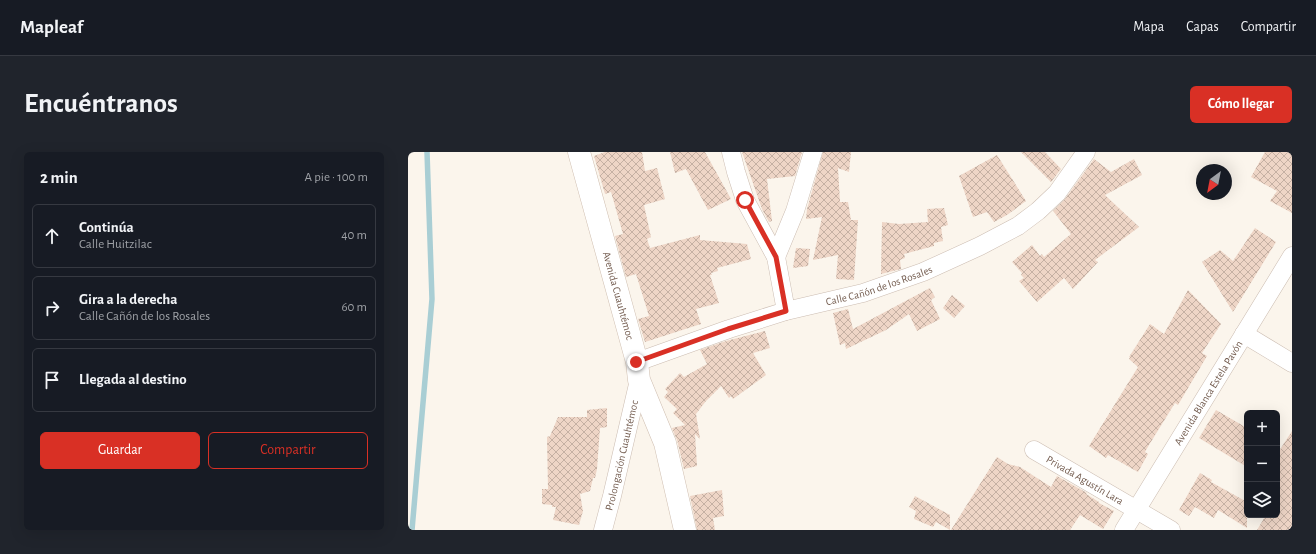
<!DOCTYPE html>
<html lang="es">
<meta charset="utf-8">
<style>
:root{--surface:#171b24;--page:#20242c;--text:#f1f3f6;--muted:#9ea1a6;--line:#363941;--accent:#d93025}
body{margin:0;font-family:"Alegreya Sans",sans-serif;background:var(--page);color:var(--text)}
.controls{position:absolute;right:12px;bottom:12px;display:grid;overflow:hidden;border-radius:6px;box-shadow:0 4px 16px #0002}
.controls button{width:36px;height:36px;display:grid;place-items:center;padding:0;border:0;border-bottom:1px solid var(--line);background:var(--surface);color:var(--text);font:20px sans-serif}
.compass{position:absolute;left:788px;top:12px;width:36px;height:36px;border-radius:50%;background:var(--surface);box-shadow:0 4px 16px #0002;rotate:212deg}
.stop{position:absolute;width:12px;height:12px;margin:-9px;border:3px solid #d93025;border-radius:50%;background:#fff}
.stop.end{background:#d93025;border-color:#fff;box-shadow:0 1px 4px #0008}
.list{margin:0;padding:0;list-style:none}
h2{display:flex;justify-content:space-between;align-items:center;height:52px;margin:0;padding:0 16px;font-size:17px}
h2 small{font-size:13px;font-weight:400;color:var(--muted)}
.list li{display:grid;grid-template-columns:26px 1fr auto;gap:12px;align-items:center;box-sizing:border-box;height:64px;margin:0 8px 8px;padding:0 8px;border:1px solid var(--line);border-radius:6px}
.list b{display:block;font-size:15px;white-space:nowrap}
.list p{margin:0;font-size:13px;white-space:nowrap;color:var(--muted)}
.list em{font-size:13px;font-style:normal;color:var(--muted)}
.actions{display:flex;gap:8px;padding:12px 16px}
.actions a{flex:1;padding:9px 0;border:1px solid var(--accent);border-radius:6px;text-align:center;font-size:14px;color:var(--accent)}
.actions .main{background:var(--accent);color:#fff}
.icon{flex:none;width:22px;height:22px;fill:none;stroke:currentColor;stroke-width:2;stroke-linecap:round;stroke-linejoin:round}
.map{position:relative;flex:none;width:884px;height:378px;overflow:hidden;border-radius:6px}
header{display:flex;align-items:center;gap:24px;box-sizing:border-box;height:56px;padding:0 20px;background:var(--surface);border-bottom:1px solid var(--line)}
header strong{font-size:19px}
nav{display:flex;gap:22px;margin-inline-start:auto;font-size:14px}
.intro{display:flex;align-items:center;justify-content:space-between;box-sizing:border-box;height:96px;padding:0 24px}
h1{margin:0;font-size:28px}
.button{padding:10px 18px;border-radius:6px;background:var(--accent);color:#fff;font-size:14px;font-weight:700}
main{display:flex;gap:24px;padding:0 24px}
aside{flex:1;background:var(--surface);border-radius:6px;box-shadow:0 4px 16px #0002}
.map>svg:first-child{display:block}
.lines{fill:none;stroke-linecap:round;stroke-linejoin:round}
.stream{stroke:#a9ced4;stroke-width:5.5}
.building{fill:url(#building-cross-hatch)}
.street-casing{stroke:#ccbdb2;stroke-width:19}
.secondary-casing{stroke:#cfbeb0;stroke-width:23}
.street{stroke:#fff;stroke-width:18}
.secondary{stroke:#fff;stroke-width:22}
.route{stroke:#d93025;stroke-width:5}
.labels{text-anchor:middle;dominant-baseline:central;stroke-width:4;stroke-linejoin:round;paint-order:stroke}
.street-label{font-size:11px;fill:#745d50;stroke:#fef9f2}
</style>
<header>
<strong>Mapleaf</strong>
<nav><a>Mapa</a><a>Capas</a><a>Compartir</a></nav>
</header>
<div class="intro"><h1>Encuéntranos</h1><a class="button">Cómo llegar</a></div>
<main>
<aside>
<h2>2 min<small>A pie · 100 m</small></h2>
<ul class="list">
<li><svg class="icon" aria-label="ahead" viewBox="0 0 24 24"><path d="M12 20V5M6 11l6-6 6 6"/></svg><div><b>Continúa</b><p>Calle Huitzilac</p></div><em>40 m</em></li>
<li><svg class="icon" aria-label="right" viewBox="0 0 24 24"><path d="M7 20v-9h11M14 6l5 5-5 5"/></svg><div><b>Gira a la derecha</b><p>Calle Cañón de los Rosales</p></div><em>60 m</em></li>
<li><svg class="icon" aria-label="arrive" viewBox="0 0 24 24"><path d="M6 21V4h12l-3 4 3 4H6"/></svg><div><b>Llegada al destino</b></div></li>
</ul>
<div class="actions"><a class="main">Guardar</a><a>Compartir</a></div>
</aside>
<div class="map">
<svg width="884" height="378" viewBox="0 0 884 378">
<defs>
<pattern id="building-cross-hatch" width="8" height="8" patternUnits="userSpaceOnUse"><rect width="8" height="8" fill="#eed5c6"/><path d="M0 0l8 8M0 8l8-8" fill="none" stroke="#c5b0a3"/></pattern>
</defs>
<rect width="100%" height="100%" fill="#fbf5ec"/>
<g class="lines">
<polyline class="stream" points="4,378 24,147 19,0"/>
</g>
<g class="building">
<polygon points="197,0 234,0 237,19 249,16 257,47 236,53 243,85 239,87 242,96 292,83 292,88 339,92 343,107 309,116 310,119 303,121 304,123 302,123 311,151 288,157 293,172 237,190 230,167 241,164 228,122 218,125 207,84 215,82 203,40 197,42 186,4"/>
<polygon points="262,0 297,0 323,47 300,58 278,17 267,21"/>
<polygon points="334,0 394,0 387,24 359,27 364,69 361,70 354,57"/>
<polygon points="415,0 443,0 441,20 430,16 432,50 440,50 443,68 450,68 446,128 428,127 430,103 405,108 414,65 398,67 399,57"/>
<polygon points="613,0 637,0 653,17 643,30"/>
<polygon points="857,0 884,0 884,61 862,49 869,39 843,25"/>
<polygon points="589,3 618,49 599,63 586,70 579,60 565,65 551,24"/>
<polygon points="686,7 703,20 726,7 734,23 697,43 731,75 687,108 690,110 665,137 656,126 629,150 611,129 616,126 613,123 614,121 604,110 624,93 632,104 634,102 636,105 663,82 645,59 657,47"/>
<polygon points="536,56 540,73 533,75 535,89 526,91 526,94 496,102 497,106 492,108 493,117 473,122 474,70 491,72 520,70 519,57"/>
<polygon points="847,76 868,90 825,160 794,110 812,98 825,109"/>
<polygon points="388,96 402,97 400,114 385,116"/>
<polygon points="522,136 527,145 523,148 532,167 509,179 501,162 478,178 438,197 437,191 432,193 425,161 440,157 445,177"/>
<polygon points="780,138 813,172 794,201 799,204 770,253 767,251 741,293 737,300 740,302 730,320 700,303 698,306 681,294 730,215 721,207 722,205 721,205 742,172 756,182"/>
<polygon points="544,143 557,154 546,166 535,156"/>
<polygon points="357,179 362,196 345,201 358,223 325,247 323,244 321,246 313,234 298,249 288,262 292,287 287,282 289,314 276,317 269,288 264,276 277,273 265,261 269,257 256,245 260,240 257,237 272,221 276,225 299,212 292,198 318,189"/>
<polygon points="199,256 199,275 192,276 189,317 187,326 185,326 182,339 172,342 175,359 171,373 145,368 148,355 144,355 144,353 134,352 134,337 140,337 139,285 142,284 150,265 179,265 179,258"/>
<polygon points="808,258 839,276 839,315 791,286"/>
<polygon points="884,279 884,378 849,378 858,363 869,363 869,302"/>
<polygon points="589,305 600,312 612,315 643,335 649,324 679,341 678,342 691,350 691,351 706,359 695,377 672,363 662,378 543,378"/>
<polygon points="792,321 804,328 803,330 839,350 839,376 810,358 806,366 787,355 781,364 771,358"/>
<polygon points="314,338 316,364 305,366 307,378 289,378 282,344"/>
<polygon points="507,344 542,363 542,378 528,370 525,375 506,367 508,359 501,355"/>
</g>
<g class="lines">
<defs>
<g id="street">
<polyline points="323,0 328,20 337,48 368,105 378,159"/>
<polyline points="368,105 387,59 405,0"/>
<polyline points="836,182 884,211"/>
<path id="s1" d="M229 210 321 177 378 159 455 141 515 120 572 94 610 74 630 59 649 41 678 0"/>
<path id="s2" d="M626 298 763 378"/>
<path id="s3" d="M195 378 204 344 231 228"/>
<path id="s4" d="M716 378 884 104"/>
</g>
<g id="secondary">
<path id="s5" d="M171 0 229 210 231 228 257 291 277 378"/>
</g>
</defs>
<use href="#street" class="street-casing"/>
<use href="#secondary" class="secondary-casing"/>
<use href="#street" class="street"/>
<use href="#secondary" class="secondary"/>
</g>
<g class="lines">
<polyline class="route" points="228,210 320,177 378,159 368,105 337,48"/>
</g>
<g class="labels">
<g class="street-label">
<text stroke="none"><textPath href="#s1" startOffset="254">Calle Cañón de los Rosales</textPath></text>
<text stroke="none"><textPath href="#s5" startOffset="149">Avenida Cuauhtémoc</textPath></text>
<text stroke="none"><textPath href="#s4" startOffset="161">Avenida Blanca Estela Pavón</textPath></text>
<text stroke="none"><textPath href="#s3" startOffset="77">Prolongación Cuauhtémoc</textPath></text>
<text stroke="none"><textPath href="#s2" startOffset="59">Privada Agustín Lara</textPath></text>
</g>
</g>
</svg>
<div class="controls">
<button>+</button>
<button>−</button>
<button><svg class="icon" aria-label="layers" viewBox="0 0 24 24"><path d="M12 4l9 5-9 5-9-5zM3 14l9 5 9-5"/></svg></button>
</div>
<svg class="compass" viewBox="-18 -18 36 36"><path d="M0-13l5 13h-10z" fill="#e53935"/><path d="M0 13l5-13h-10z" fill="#9ea1a6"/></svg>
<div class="stop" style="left:337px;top:48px"></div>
<div class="stop end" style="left:228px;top:210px"></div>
</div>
</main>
